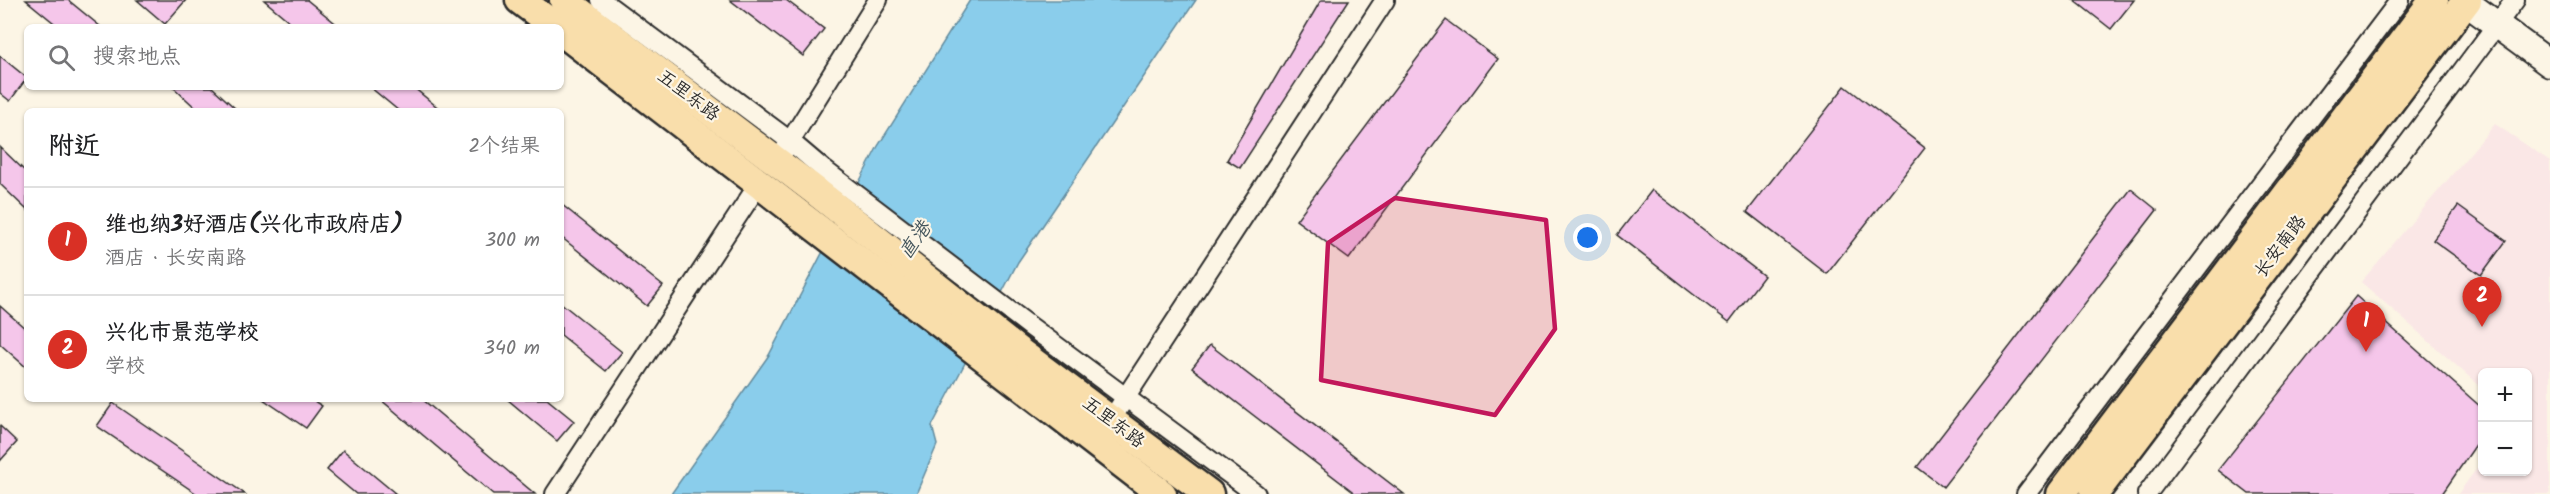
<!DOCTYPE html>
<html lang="zh">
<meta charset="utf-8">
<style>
:root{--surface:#fff;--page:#f6f6f6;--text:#202124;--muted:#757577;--line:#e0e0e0;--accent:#d93025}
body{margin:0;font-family:Kalam,"LXGW WenKai TC",sans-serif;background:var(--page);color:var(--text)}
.controls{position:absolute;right:18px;bottom:18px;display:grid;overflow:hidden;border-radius:9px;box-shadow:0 2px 4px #0004}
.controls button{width:54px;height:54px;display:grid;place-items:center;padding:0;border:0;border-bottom:2px solid var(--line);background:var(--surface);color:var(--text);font:30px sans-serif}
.you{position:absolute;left:1588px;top:238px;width:21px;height:21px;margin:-15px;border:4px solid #fff;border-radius:50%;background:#1a73e8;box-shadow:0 0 0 9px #1a73e833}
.badge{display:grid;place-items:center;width:39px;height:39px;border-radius:50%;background:var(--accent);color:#fff;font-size:20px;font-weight:700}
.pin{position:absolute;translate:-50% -50px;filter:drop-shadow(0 2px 3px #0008)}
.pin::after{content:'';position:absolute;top:32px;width:21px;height:18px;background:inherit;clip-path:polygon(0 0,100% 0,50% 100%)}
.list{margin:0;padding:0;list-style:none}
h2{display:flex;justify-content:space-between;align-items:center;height:78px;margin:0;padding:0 24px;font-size:26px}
h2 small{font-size:20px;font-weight:400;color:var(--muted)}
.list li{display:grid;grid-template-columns:39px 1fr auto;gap:18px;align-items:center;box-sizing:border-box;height:108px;padding:0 24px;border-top:2px solid var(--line)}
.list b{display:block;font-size:22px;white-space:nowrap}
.list p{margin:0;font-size:20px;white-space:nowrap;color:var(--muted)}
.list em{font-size:20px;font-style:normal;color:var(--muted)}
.icon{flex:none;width:33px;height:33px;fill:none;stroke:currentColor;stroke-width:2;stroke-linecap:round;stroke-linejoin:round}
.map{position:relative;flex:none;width:2550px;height:494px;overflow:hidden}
.search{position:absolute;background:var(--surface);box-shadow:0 2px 4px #0004;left:24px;top:24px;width:540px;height:66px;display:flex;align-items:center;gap:15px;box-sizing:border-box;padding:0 21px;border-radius:9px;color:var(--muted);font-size:22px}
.panel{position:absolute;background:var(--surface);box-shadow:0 2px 4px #0004;left:24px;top:108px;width:540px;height:294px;border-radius:9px}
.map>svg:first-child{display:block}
.built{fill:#fae7e6}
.water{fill:#8acdeb;stroke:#648c9e;stroke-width:1.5}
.building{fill:#f5c6ea;stroke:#2b2b2b;stroke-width:1.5}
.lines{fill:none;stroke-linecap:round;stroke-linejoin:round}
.street-casing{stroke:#2b2b2b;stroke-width:22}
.secondary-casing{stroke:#2b2b2b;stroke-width:30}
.primary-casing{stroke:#2b2b2b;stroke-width:33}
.street{stroke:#fcf5e5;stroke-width:18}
.secondary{stroke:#fcf5e5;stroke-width:26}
.primary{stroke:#f9deab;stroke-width:28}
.marked{fill:#c2185b;fill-opacity:0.2;stroke:#c2185b;stroke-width:4.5;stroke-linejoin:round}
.labels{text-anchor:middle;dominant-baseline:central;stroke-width:4.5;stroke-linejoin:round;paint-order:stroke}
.street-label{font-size:18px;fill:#2b2b2b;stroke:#fcf5e5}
.water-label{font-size:20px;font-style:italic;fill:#43545b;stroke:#fcf5e5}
</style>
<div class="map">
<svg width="2550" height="494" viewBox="0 0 2550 494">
<rect width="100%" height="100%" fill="#fcf5e5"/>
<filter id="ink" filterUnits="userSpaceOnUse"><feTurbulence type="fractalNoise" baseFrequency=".0167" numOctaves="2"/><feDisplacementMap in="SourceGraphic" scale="12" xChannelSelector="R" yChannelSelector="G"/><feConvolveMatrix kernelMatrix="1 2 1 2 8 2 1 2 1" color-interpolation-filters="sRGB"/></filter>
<g filter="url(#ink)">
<polygon class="built" points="2495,124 2550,161 2550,494 2458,494 2482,461 2482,472 2528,472 2528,372 2482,372 2482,388 2361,282"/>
<polygon class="water" points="970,0 1196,0 1018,262 932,426 937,445 916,494 671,494 769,355 878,146"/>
<g class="building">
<polygon points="26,0 68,0 101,27 59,27"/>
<polygon points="137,0 186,0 165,24"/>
<polygon points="264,0 307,0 340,27 296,27"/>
<polygon points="730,0 786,0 824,29 803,56"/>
<polygon points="1321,0 1349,0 1240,168 1227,160"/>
<polygon points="2074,0 2134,0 2111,29"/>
<polygon points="1446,20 1498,59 1349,259 1296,220"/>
<polygon points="0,56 27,78 10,101 0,93"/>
<polygon points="1845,86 1925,148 1827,274 1747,212"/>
<polygon points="173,87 212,87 238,111 199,111"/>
<polygon points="370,87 413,87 442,111 399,111"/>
<polygon points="0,147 27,173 27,210 0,184"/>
<polygon points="2131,189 2157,210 1943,487 1917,467"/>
<polygon points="1652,190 1764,276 1729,322 1617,235"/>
<polygon points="561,204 663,286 647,306 561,237"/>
<polygon points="2458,206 2506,241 2481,275 2433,240"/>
<polygon points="2356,296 2482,408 2482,436 2442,494 2249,494 2218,470"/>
<polygon points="561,303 622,352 606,371 561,335"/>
<polygon points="0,306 27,330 27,368 0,344"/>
<polygon points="1210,345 1404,494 1356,494 1192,368"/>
<polygon points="263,399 311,399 322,406 306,428"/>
<polygon points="380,399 422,399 535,494 493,494"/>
<polygon points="507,399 547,399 574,421 557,441"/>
<polygon points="113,403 245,494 197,494 97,426"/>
<polygon points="0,426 17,442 0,461"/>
<polygon points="343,450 396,494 356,494 327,470"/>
</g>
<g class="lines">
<defs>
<g id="street">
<polyline points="601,0 790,141 823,169 1031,327 1256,494"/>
<polyline points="784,151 878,0"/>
<polyline points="1105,429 1385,0"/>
<polyline points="555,494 760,182"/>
<polyline points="2026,494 2400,0"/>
<polyline points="2147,494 2515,0"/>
</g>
<polyline id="secondary" points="2463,0 2550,64"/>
<g id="primary">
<polyline points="520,0 556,27"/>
<polyline points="564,0 814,190 1018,351 1209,494"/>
<polyline points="561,31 1162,494"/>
<polyline points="2061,494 2434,0"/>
<polyline points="2094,494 2467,0"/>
</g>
</defs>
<use href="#street" class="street-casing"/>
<use href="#secondary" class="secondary-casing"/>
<use href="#primary" class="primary-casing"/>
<use href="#street" class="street"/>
<use href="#secondary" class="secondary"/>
<use href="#primary" class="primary"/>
</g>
</g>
<path class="marked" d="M1395 198 1546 220 1555 329 1495 415 1321 380 1328 243Z"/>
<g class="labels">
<g class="street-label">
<text transform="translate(688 96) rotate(37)">五里东路</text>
<text transform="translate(2281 247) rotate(-53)">长安南路</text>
<text transform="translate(1113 423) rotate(37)">五里东路</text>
</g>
<g class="water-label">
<text transform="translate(916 241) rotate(-55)">直港</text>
</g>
</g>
</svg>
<div class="controls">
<button>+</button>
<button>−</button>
</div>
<div class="you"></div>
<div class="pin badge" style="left:2366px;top:352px">1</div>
<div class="pin badge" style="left:2482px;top:327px">2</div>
<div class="search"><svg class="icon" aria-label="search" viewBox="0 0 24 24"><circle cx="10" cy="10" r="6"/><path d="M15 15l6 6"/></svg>搜索地点</div>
<section class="panel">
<h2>附近<small>2个结果</small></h2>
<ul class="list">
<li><span class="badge">1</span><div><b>维也纳3好酒店(兴化市政府店)</b><p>酒店 · 长安南路</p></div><em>300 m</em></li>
<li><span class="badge">2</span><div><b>兴化市景范学校</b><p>学校</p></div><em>340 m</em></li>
</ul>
</section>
</div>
